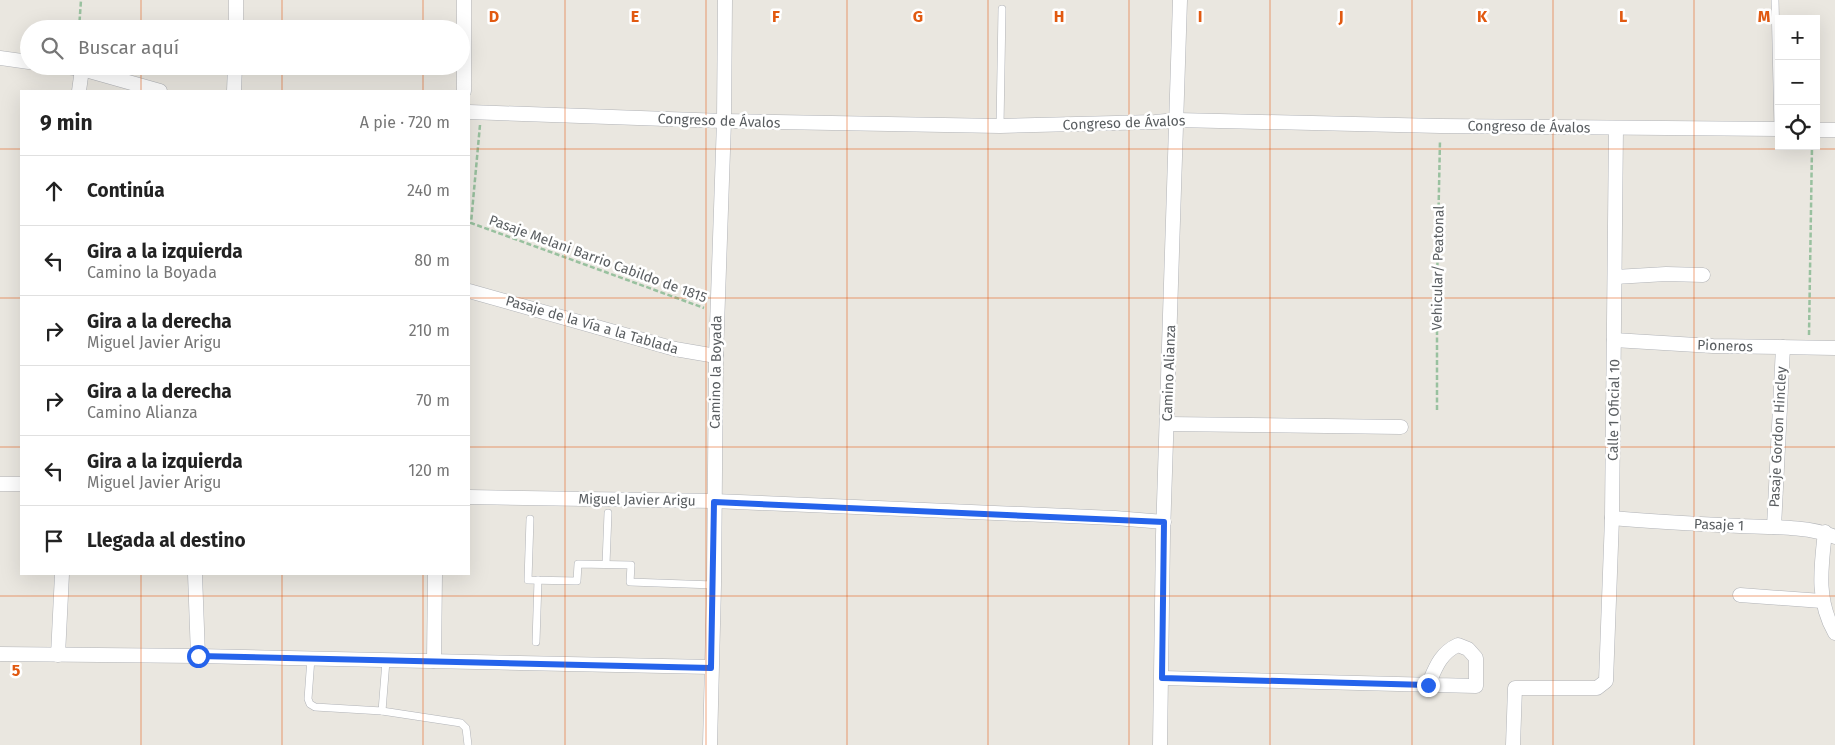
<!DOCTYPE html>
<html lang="es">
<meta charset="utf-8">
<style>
:root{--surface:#fff;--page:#f2f2f2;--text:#222;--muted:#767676;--line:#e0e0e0}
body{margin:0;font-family:"Fira Sans",sans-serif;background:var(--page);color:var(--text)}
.controls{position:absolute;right:15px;top:15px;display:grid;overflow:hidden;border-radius:0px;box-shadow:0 5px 20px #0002}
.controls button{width:45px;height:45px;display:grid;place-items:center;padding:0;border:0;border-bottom:1px solid var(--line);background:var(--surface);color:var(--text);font:25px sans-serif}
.stop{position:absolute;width:15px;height:15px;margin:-11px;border:4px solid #2563eb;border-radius:50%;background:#fff}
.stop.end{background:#2563eb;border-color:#fff;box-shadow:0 1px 5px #0008}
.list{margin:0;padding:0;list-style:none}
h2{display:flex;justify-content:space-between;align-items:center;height:65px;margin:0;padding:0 20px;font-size:21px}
h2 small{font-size:16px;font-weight:400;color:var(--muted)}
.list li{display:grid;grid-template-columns:32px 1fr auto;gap:15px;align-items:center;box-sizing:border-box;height:70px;padding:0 20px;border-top:1px solid var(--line)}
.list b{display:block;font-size:19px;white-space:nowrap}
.list p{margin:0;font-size:16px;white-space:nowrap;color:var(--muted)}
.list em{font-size:16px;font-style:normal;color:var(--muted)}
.icon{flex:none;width:28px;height:28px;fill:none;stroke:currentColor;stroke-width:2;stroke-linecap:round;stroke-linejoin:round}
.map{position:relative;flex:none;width:1835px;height:745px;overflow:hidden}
.search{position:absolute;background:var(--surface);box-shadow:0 5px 20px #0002;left:20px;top:20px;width:450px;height:55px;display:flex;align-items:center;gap:12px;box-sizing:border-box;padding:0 18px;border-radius:28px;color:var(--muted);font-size:19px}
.panel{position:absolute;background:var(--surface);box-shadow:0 5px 20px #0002;left:20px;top:90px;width:450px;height:485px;border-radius:0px}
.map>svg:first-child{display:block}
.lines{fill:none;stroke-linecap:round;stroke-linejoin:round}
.lane-casing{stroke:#b1b3b7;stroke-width:8}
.street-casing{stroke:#b1b3b7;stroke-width:15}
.path{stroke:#99c19f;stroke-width:2.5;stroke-dasharray:5 2.5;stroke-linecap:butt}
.lane{stroke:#fff;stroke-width:7}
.street{stroke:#fff;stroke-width:14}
.route{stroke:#2563eb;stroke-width:6}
.grid{fill:none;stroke:#e15910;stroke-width:1;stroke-opacity:0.55}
.labels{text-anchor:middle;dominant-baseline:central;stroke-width:5;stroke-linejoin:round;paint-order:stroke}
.street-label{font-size:14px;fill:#595d60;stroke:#fff}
.grid-label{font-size:16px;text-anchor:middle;font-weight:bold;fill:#e15910;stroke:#fff;stroke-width:5;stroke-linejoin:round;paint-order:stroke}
</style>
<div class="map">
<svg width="1835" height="745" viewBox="0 0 1835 745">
<rect width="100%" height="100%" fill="#eae7e0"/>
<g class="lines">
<defs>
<g id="lane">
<polyline points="1775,0 1778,129"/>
<polyline points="1000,126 1002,9"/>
<polyline points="530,519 528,580 577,581 578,564 631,565 630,582 714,585"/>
<polyline points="606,564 608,513"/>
<polyline points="536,642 538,580"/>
<polyline points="311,658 308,699 310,704 315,707 382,711 386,661"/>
<polyline points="382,711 461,723 466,728 468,745"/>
</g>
<g id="street">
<polyline points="464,0 464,91"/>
<polyline points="236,29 236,0"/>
<polyline points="0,58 29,62"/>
<polyline points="59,66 82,69 160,91"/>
<polyline points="79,91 82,69"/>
<polyline points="234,91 235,66"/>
<polyline points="469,112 724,121 1000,126 1155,122 1177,120 1440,126 1779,129"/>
<polyline points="1816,130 1835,130"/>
<polyline points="1615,277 1666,274 1703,275"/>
<polyline points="469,291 675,349 716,356"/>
<polyline points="1614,340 1713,346 1835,348"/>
<polyline points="1167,424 1401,427"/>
<polyline points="0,484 21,484"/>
<polyline points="469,497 714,501 1115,518 1164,522"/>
<path d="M1612 518C1655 522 1697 524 1740 526 1767 527 1811 526 1835 537"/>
<polyline points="1774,527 1783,347"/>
<path d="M1825 532C1821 568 1816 600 1835 633"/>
<polyline points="195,574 198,656"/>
<polyline points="1740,595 1822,601"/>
<polyline points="0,654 198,656 711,667"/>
<polyline points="58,655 62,574"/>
<polyline points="434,661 435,574"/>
<path d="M1162 678 1476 686V658L1468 649 1458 645C1440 653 1435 669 1428 685"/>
<polyline points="710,745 714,585 716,356 724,121 725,0"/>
<polyline points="1160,745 1163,535 1180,0"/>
<polyline points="1513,745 1515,688 1597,688 1606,681 1612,518 1616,128"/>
</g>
</defs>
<use href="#lane" class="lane-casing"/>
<use href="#street" class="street-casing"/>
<g class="path">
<polyline points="79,29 81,0"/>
<polyline points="480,125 471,223 704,308"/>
<polyline points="1809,335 1812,146"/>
<polyline points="1437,410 1437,284 1440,140"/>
</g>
<use href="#lane" class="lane"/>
<use href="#street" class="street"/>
</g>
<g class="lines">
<polyline class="route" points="198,656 711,668 714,502 1164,522 1162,678 1428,685"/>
</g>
<path class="grid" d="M141 0V29M282 0V29M423 0V29M565 0V745M706 0V745M847 0V745M988 0V745M1129 0V745M1270 0V745M1412 0V745M1553 0V745M1694 0V745M141 66V91M282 66V91M423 66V91M0 149H21M469 149H1835M0 298H21M469 298H1835M0 447H21M469 447H1835M141 574V745M282 574V745M423 574V745M0 596H1835"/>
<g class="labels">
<g class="street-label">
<text transform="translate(719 121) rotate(2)">Congreso de Ávalos</text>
<text transform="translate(1124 123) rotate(-2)">Congreso de Ávalos</text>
<text transform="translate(1529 127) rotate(1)">Congreso de Ávalos</text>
<text transform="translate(598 259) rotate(20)">Pasaje Melani Barrio Cabildo de 1815</text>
<text transform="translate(1438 268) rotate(-89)">Vehicular/ Peatonal</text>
<text transform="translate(592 325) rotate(16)">Pasaje de la Vía a la Tablada</text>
<text transform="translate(1725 346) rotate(2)">Pioneros</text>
<text transform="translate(716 372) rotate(-89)">Camino la Boyada</text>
<text transform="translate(1169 373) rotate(-88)">Camino Alianza</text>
<text transform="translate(1614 410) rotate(-89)">Calle 1 Oficial 10</text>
<text transform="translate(1778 437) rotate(-87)">Pasaje Gordon Hincley</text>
<text transform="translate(637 500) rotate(1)">Miguel Javier Arigu</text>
<text transform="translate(1719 525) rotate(2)">Pasaje 1</text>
</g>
</g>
<g class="grid-label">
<text x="494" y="22">D</text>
<text x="635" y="22">E</text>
<text x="776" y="22">F</text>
<text x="918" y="22">G</text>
<text x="1059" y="22">H</text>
<text x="1200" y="22">I</text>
<text x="1341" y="22">J</text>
<text x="1482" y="22">K</text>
<text x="1623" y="22">L</text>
<text x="1764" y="22">M</text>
<text x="16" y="676">5</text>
</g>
</svg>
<div class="controls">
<button>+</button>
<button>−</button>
<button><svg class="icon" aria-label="locate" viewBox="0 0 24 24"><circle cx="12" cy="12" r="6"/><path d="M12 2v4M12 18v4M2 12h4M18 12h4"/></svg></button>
</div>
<div class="stop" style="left:198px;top:656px"></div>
<div class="stop end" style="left:1428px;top:685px"></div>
<div class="search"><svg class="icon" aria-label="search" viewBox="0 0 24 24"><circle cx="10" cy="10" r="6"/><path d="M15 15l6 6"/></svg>Buscar aquí</div>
<section class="panel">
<h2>9 min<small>A pie · 720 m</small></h2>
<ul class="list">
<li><svg class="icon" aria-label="ahead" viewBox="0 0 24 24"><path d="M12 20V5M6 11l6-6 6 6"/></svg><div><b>Continúa</b></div><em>240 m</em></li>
<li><svg class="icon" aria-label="left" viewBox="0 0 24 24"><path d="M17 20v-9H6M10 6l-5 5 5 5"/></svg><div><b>Gira a la izquierda</b><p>Camino la Boyada</p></div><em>80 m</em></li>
<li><svg class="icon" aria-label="right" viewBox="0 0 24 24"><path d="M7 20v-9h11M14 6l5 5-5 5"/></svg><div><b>Gira a la derecha</b><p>Miguel Javier Arigu</p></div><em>210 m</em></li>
<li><svg class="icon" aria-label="right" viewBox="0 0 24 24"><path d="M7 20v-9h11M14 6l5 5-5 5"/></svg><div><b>Gira a la derecha</b><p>Camino Alianza</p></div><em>70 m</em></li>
<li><svg class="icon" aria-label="left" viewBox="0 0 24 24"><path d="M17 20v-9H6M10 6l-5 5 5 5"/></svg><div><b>Gira a la izquierda</b><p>Miguel Javier Arigu</p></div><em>120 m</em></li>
<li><svg class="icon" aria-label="arrive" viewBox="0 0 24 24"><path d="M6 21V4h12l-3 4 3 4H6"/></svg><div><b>Llegada al destino</b></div></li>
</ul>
</section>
</div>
